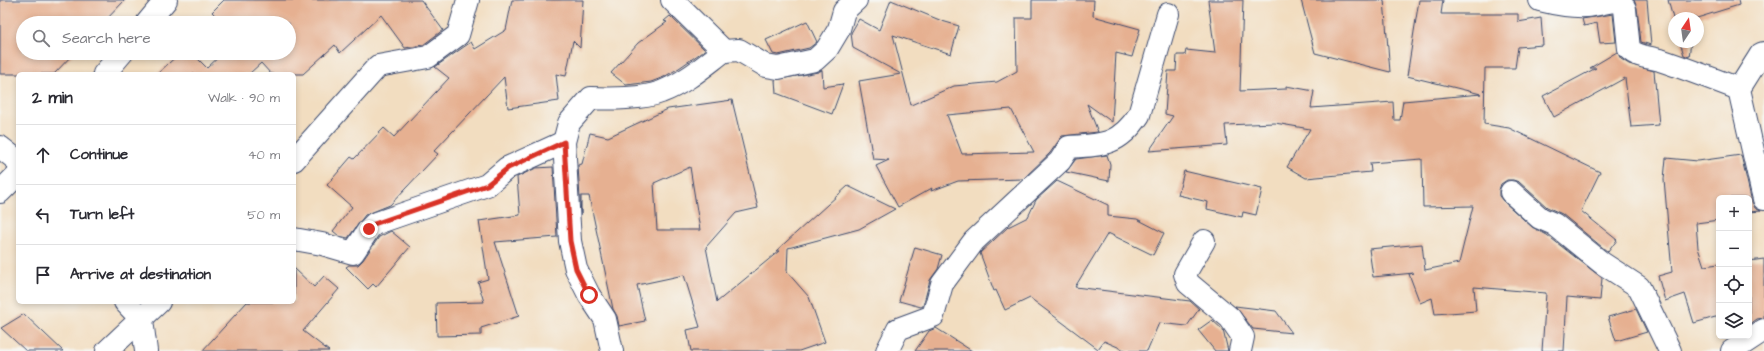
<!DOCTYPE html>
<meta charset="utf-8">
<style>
:root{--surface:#fff;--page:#f2f2f3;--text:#2b2b33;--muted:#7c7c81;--line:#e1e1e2}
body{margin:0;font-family:"Architects Daughter",sans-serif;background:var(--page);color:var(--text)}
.controls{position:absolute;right:12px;bottom:12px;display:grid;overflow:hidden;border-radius:6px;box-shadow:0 2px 6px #0003}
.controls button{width:36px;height:36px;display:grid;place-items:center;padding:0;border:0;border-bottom:1px solid var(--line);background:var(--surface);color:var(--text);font:20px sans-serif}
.compass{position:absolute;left:1668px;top:12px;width:36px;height:36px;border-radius:50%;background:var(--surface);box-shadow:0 2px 6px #0003;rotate:13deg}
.stop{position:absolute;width:12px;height:12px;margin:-9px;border:3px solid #d93025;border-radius:50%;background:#fff}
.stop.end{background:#d93025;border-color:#fff;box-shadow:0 1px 4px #0008}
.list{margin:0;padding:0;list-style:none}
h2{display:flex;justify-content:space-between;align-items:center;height:52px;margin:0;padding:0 16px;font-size:17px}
h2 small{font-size:13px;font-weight:400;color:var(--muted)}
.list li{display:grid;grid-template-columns:26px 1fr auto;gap:12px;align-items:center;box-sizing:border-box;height:60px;padding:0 16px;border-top:1px solid var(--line)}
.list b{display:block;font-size:15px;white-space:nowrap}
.list em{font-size:13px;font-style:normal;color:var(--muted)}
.icon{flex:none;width:22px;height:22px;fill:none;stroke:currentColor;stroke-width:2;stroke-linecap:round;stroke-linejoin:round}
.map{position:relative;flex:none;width:1764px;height:351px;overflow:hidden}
.search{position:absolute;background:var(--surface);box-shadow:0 2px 6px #0003;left:16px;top:16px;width:280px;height:44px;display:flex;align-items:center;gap:10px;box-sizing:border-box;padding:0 14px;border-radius:22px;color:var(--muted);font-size:15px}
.panel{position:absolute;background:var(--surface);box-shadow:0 2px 6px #0003;left:16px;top:72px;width:280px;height:232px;border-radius:6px}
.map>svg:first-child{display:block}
.building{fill:#e6b091;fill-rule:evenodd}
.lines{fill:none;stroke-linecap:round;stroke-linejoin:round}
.minor-casing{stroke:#3b496d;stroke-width:24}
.minor{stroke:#fff;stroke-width:22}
.route{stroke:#d93025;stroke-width:5}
</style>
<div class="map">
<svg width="1764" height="351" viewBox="0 0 1764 351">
<rect width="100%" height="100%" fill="#f6f6f2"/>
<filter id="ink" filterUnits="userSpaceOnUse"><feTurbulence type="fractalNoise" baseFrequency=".025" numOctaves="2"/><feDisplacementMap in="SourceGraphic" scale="8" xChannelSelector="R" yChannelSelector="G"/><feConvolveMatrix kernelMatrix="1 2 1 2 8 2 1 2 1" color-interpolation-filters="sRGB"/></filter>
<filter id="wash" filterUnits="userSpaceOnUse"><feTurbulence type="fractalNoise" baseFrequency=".012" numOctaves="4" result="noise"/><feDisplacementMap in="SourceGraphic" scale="16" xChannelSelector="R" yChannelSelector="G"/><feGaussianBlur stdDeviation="0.9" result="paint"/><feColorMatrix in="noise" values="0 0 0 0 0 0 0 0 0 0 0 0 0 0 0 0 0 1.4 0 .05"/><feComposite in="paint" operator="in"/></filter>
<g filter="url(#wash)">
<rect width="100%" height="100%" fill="#f2ddc0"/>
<g id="blocks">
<g class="building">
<polygon points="0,0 125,0 103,23 23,23 23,53 74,53 54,74 0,74"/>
<polygon points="224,0 421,0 443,30 423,45 405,48 381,15 340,53 335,45 303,74 271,74 261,63 249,74 157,74 180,53 192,53 207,68 223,53 289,53 289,23 223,23 212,12"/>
<polygon points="512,0 583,0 580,48 573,41 566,76 556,74 559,101 508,108 504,77 434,151 438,154 390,205 365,215 348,238 339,236 333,231 352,207 327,185 351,157 354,159 384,128 394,137 449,78 435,67 471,42 475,49 506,30"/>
<path d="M891 0 942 21 959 26 951 54 893 35 911 105 954 86 997 82 1017 71 1016 18H1032V0H1094L1093 16 1140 29 1132 57 1116 53 1112 122 1087 104 1098 132 1062 136 1050 153 1023 179 958 181 931 191 932 188 898 207 876 166 889 160 873 159 859 81 901 74 853 48 851 33 859 19 879 30ZM1011 109 1034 152 962 154 947 115Z"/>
<polygon points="1208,0 1243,0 1240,91 1286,89 1286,86 1314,91 1311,108 1393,102 1394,120 1400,120 1403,101 1481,94 1407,76 1419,0 1443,0 1441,14 1518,14 1518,22 1541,18 1543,45 1518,47 1515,68 1485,68 1484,124 1509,128 1600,172 1581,211 1617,240 1608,252 1562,214 1547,207 1519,182 1513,180 1507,180 1501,184 1499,190 1499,196 1503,201 1532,227 1547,235 1602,278 1600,300 1567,297 1564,351 1542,351 1546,293 1474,287 1476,311 1435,314 1432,298 1420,303 1409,274 1414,273 1373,277 1369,249 1422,244 1425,270 1459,263 1473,206 1423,207 1422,159 1370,163 1371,172 1306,178 1287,167 1310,129 1275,123 1225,125 1227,145 1149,151 1173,116 1165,114 1168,71 1176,71 1177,55 1185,55 1186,50 1215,53"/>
<polygon points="1301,0 1384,0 1390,72 1315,53"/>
<polygon points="1634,0 1647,0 1651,45 1641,42 1637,8"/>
<polygon points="1668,0 1738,0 1739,5 1697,18 1674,18 1674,22"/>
<polygon points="1613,14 1616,42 1600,43 1597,23 1584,26 1582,19"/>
<polygon points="670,16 705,50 679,68 664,77 651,82 626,85 611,73 638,43 667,22 664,21"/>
<polygon points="807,21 817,42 809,48 778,55 773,54 766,40"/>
<polygon points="1680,42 1691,42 1689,57 1684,55"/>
<polygon points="1617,52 1621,59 1629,64 1654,71 1659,125 1631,127 1625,78 1554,117 1543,96 1596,68 1590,68"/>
<polygon points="822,70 823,87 843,84 832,114 776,93 775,80 818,72"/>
<path d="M732 100 758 208 736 213 706 247 717 302 779 251H776L848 186 895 209 859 229 788 248 787 272 809 297 825 342 799 351H691L687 330 700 327 684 275 637 285 645 321 619 326 617 316 613 309 589 196H581V215L578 165 582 164 590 133 608 137 668 109ZM690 167 700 230H657L654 183Z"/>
<polygon points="1107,155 1110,164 1109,181 1066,172 1076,159"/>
<polygon points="1741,155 1752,202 1755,208 1761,211 1749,212 1749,198 1719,198 1719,220 1696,223 1698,248 1704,266 1719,264 1719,316 1694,323 1685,294 1665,301 1658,276 1672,272 1664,179 1666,158 1698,161"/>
<polygon points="553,167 557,237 495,242 519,316 481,328 481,335 437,336 436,303 484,302 478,282 488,279 479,221 520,215 517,177 536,168"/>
<polygon points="1184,171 1262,189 1256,215 1243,212 1242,217 1207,209 1208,202 1178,195"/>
<polygon points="1057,181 1108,205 1108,216 1137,219 1164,233 1153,255 1108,233 1075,287 1190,301 1199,309 1187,326 1159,323 1147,351 1127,351 1104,341 1098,349 1030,298 1005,310 996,290 994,291 980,253 1008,227 1028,217 1036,200"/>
<polygon points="391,231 410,247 376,287 373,284 368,289 346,267 349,265 358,265 363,260 379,237"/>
<polygon points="915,247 942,255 938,269 930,280 923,306 921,307 899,301"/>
<polygon points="1764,259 1764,318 1757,319 1749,325 1749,261"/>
<polygon points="294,268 314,287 324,276 339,289 303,331 329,351 202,351 247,302 294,302"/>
<polygon points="1235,306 1276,311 1292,333 1253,329"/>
<polygon points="1636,309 1647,332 1616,341 1608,317"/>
<polygon points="24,314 63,351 26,351 1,328"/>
<polygon points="1212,320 1223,330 1228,351 1215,351 1198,330"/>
<polygon points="936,328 972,351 915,351 929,331"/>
</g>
</g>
</g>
<g filter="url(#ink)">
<use href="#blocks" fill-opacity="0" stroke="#3b496d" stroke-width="1"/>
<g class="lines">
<defs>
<g id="minor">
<polyline points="672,0 724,51 739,50 766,66 778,68 815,60 827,49 839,29 844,11 856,0"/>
<path d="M1540 0C1556 4 1570 7 1587 6 1599 5 1609 0 1621 1L1625 9 1629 49C1637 57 1649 57 1660 60 1687 69 1713 79 1739 89"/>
<polyline points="147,23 166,0"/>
<polyline points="1764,53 1761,54 1739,89 1764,199"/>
<polyline points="104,74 122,53"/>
<polyline points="0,147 18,161"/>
<polyline points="294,160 378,66 428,57 458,35 468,0"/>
<polyline points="0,192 18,174"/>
<polyline points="1511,192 1540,218 1554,224 1602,263 1639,287 1670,351"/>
<polyline points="294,239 322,244 353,253 369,229 374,224 487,185 507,168 564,142"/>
<polyline points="1204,241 1185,274 1188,283 1230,318 1243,337 1240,351"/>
<polyline points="125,302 142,320 146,351"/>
<polyline points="107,351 159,302"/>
<path d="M612 351 605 319 589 295 576 269 570 241 564 142 569 123 591 98C609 99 644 99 661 92 685 83 704 66 724 51"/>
<path d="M887 351 898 329 933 316 942 284 974 241 1060 161 1069 147C1103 145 1119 145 1139 115L1168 14"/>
<polyline points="1732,351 1764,330"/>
</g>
</defs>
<use href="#minor" class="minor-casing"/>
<use href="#minor" class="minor"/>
</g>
</g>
<g class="lines" filter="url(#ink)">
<polyline class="route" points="369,229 374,224 487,185 508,168 564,142 570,241 576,269 589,295"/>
</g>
</svg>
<div class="controls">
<button>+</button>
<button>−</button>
<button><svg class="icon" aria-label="locate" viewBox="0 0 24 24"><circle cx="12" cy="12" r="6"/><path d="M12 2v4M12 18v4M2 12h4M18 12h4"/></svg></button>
<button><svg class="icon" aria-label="layers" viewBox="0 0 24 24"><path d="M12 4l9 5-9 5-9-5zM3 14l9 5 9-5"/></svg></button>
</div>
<svg class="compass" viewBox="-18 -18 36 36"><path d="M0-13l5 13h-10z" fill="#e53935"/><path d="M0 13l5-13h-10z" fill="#7c7c81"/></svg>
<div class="stop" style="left:589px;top:295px"></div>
<div class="stop end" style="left:369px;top:229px"></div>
<div class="search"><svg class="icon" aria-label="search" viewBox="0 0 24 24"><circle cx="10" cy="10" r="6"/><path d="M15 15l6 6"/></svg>Search here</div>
<section class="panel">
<h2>2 min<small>Walk · 90 m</small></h2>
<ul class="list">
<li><svg class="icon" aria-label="ahead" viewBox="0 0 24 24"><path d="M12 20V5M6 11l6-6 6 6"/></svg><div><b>Continue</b></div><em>40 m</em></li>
<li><svg class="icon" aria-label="left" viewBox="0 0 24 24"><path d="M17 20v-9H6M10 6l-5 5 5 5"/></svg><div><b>Turn left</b></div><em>50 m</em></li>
<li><svg class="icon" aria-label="arrive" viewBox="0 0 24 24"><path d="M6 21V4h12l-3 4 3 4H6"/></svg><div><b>Arrive at destination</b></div></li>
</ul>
</section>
</div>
